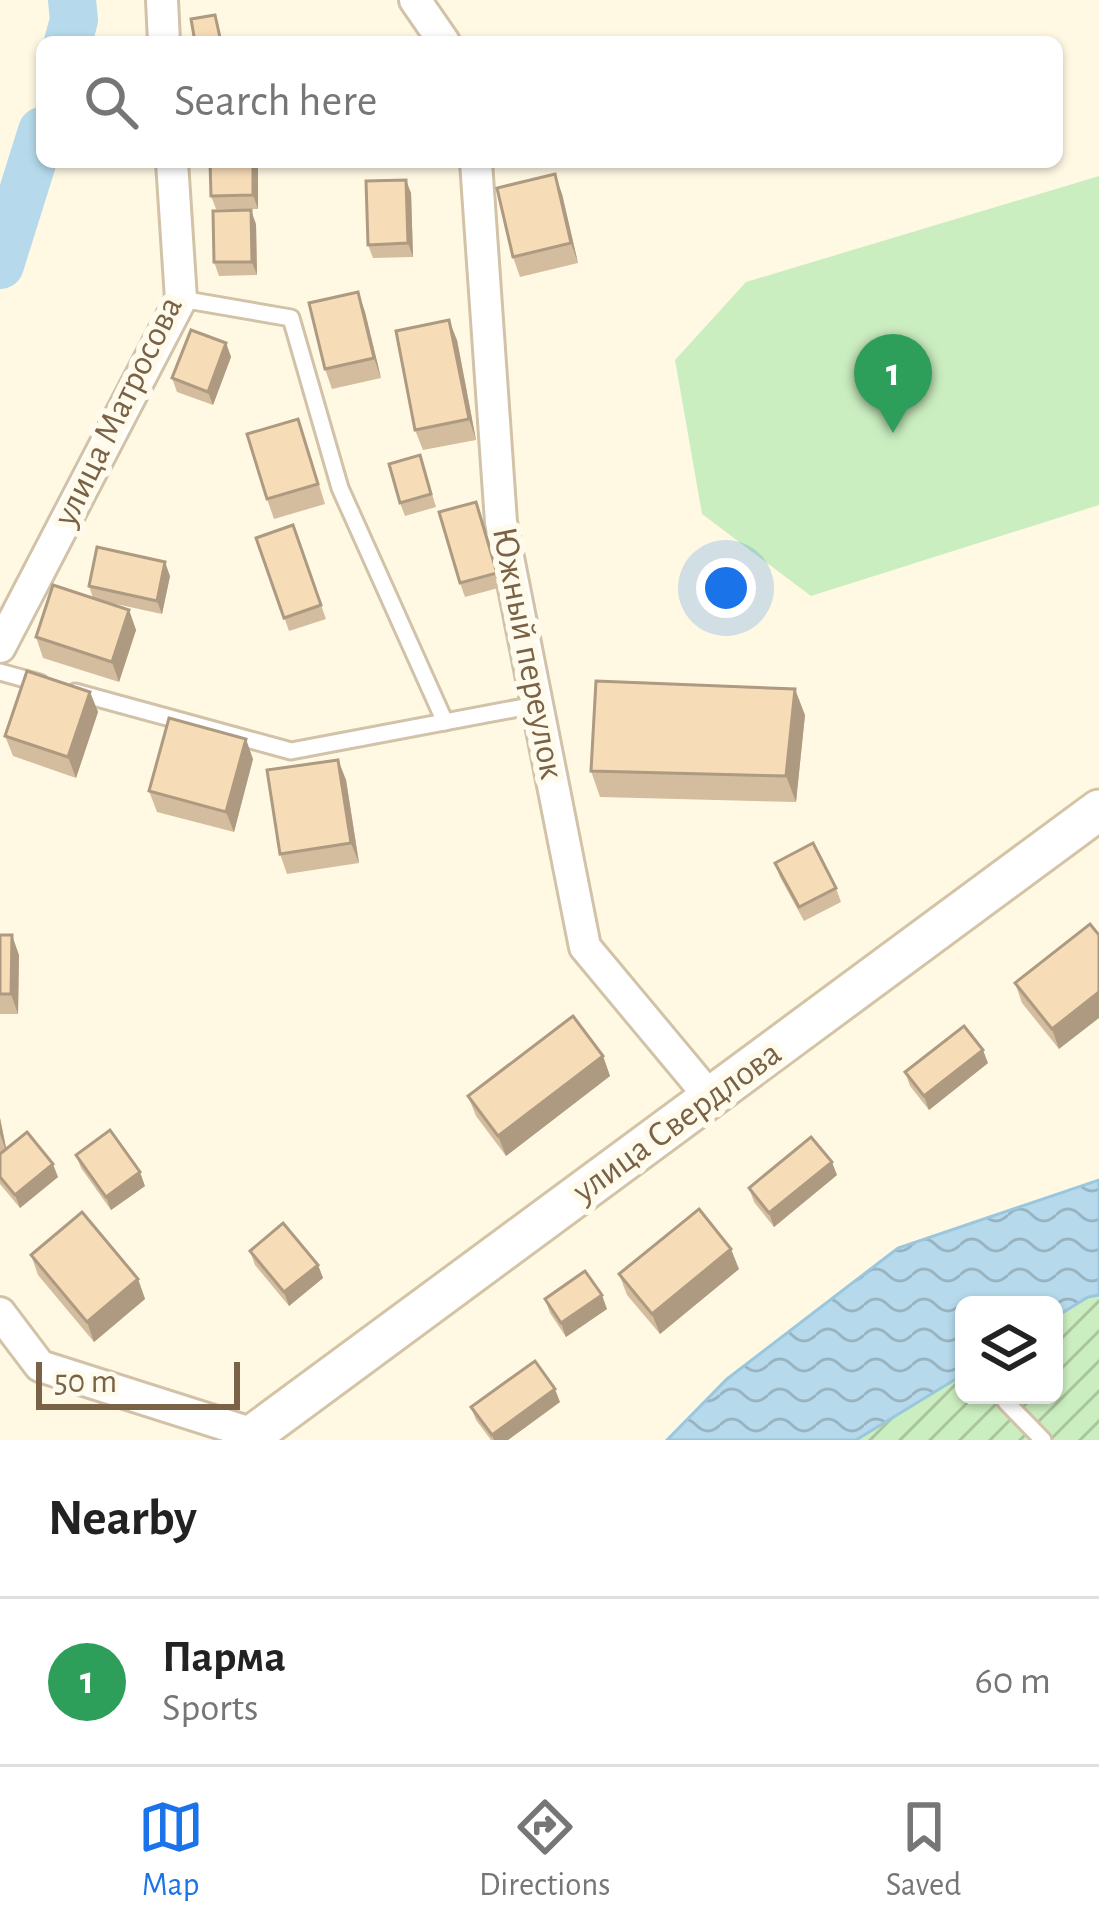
<!DOCTYPE html>
<meta charset="utf-8">
<style>
:root{--surface:#fff;--page:#f6f6f6;--text:#222;--muted:#767676;--line:#e0e0e0;--accent:#1a73e8}
body{margin:0;font-family:"Alegreya Sans",sans-serif;background:var(--page);color:var(--text)}
.controls{position:absolute;right:36px;bottom:36px;display:grid;overflow:hidden;border-radius:18px;box-shadow:0 3px 9px #0004}
.controls button{width:108px;height:108px;display:grid;place-items:center;padding:0;border:0;border-bottom:3px solid var(--line);background:var(--surface);color:var(--text);font:60px sans-serif}
.scale{position:absolute;left:36px;bottom:30px;width:204px;box-sizing:border-box;padding-left:12px;border:6px solid #7a6246;border-top:0;font-size:33px;line-height:42px;white-space:nowrap;color:#7a6246;-webkit-text-stroke:9px #fffbec;paint-order:stroke}
.you{position:absolute;left:726px;top:588px;width:42px;height:42px;margin:-30px;border:9px solid #fff;border-radius:50%;background:#1a73e8;box-shadow:0 0 0 18px #1a73e833}
.badge{display:grid;place-items:center;width:78px;height:78px;border-radius:50%;background:var(--accent);color:#fff;font-size:39px;font-weight:700}
.pin{position:absolute;translate:-50% -99px;filter:drop-shadow(0 3px 6px #0008)}
.pin::after{content:'';position:absolute;top:63px;width:42px;height:36px;background:inherit;clip-path:polygon(0 0,100% 0,50% 100%)}
.list{margin:0;padding:0;list-style:none}
h2{display:flex;justify-content:space-between;align-items:center;height:156px;margin:0;padding:0 48px;font-size:51px}
h2 small{font-size:39px;font-weight:400;color:var(--muted)}
.list li{display:grid;grid-template-columns:78px 1fr auto;gap:36px;align-items:center;box-sizing:border-box;height:168px;padding:0 48px;border-top:3px solid var(--line)}
.list b{display:block;font-size:45px;white-space:nowrap}
.list p{margin:0;font-size:39px;white-space:nowrap;color:var(--muted)}
.list em{font-size:39px;font-style:normal;color:var(--muted)}
.icon{flex:none;width:66px;height:66px;fill:none;stroke:currentColor;stroke-width:2;stroke-linecap:round;stroke-linejoin:round}
.map{position:relative;flex:none;width:1099px;height:1440px;overflow:hidden}
.search{position:absolute;background:var(--surface);box-shadow:0 3px 9px #0004;left:36px;right:36px;top:36px;height:132px;display:flex;align-items:center;gap:30px;box-sizing:border-box;padding:0 42px;border-radius:18px;color:var(--muted);font-size:45px}
.sheet{height:324px;background:var(--surface)}
nav{display:flex;justify-content:space-around;align-items:center;box-sizing:border-box;height:168px;border-top:3px solid var(--line);background:var(--surface);font-size:33px;color:var(--muted)}
nav a{display:grid;justify-items:center;gap:6px}
nav .on{color:var(--accent)}
.map>svg:first-child{display:block}
.garden{fill:url(#garden-furrows)}
.pitch{fill:#cbeec0}
.water{fill:url(#water-waves);stroke:#9bc7de;stroke-width:3}
.lines{fill:none;stroke-linecap:round;stroke-linejoin:round}
.river{stroke:#b6daeb;stroke-width:48}
.service-casing{stroke:#d1c2a8;stroke-width:21}
.minor-casing{stroke:#d1c2a8;stroke-width:36}
.secondary-casing{stroke:#d5c3a5;stroke-width:45}
.service{stroke:#fff;stroke-width:15}
.minor{stroke:#fff;stroke-width:30}
.secondary{stroke:#fff;stroke-width:39}
.wall{fill:#d4bd9e}
.shaded-wall{fill:#ad9a81}
.building{fill:#f7dcb8;stroke:#ad9a81;stroke-width:3}
.labels{text-anchor:middle;dominant-baseline:central;stroke-width:12;stroke-linejoin:round;paint-order:stroke}
.street-label{font-size:36px;fill:#7a6246;stroke:#fffbec}
</style>
<div class="map">
<svg width="1099" height="1440" viewBox="0 0 1099 1440">
<defs>
<pattern id="garden-furrows" width="10" height="10" patternUnits="userSpaceOnUse" patternTransform="scale(3)"><rect width="10" height="10" fill="#cbeec0"/><path d="M-1 1l2-2M0 10L10 0M9 11l2-2" fill="none" stroke="#aac49e"/></pattern>
<pattern id="water-waves" width="16" height="10" patternUnits="userSpaceOnUse" patternTransform="scale(3)"><rect width="16" height="10" fill="#b6daeb"/><path d="M0 5q4-4 8 0t8 0" fill="none" stroke="#99b4c0"/></pattern>
</defs>
<rect width="100%" height="100%" fill="#fff9e4"/>
<polygon class="garden" points="1099,1295 1099,1440 856,1440 964,1374 964,1395 1054,1395 1054,1318 1088,1297"/>
<polygon class="pitch" points="1099,176 1099,505 811,596 702,514 675,360 746,282"/>
<polygon class="water" points="1099,1180 1099,1295 1088,1297 1054,1318 1054,1305 964,1305 964,1374 856,1440 667,1440 727,1379 898,1248"/>
<g class="lines">
<g class="river">
<polyline points="68,42 74,20 72,0"/>
<polyline points="0,265 42,131"/>
</g>
<defs>
<g id="service">
<polyline points="181,299 291,318 340,488 445,722"/>
<polyline points="0,672 40,683"/>
<polyline points="75,692 291,751 540,704"/>
<polyline points="1006,1402 1043,1440"/>
</g>
<g id="minor">
<polyline points="162,0 164,42"/>
<polyline points="415,0 444,42"/>
<polyline points="476,162 501,522 585,947 710,1097"/>
<polyline points="0,647 181,299 172,162"/>
<polyline points="0,1313 40,1366 254,1434"/>
</g>
<polyline id="secondary" points="246,1440 1099,810"/>
</defs>
<use href="#service" class="service-casing"/>
<use href="#minor" class="minor-casing"/>
<use href="#secondary" class="secondary-casing"/>
<use href="#service" class="service"/>
<use href="#minor" class="minor"/>
<use href="#secondary" class="secondary"/>
</g>
<g class="wall">
<polygon points="258,162 258,209 216,209 211,196"/>
<polygon points="411,193 413,257 373,258 368,245"/>
<polygon points="562,194 578,263 520,277 513,257"/>
<polygon points="256,224 257,275 219,276 214,262"/>
<polygon points="358,292 365,312 381,378 332,389 325,369"/>
<polygon points="457,340 476,440 423,450 415,430"/>
<polygon points="226,343 231,357 213,405 177,392 172,378"/>
<polygon points="305,439 325,504 274,519 267,499"/>
<polygon points="420,455 436,507 405,516 400,503"/>
<polygon points="476,502 502,587 465,597 460,583"/>
<polygon points="293,525 326,619 289,631 256,538"/>
<polygon points="170,576 162,614 102,601 129,610 136,630 119,682 43,658 36,637 93,598 89,586"/>
<polygon points="90,692 98,712 76,778 13,756 5,736"/>
<polygon points="805,715 796,802 600,797 591,771"/>
<polygon points="253,759 234,832 157,812 149,791"/>
<polygon points="338,760 346,780 359,863 287,874 280,854"/>
<polygon points="775,863 836,888 841,902 804,921 780,877"/>
<polygon points="1090,924 1059,1049 1022,1003 1015,983"/>
<polygon points="0,935 19,955 18,1014 0,1014"/>
<polygon points="603,1056 610,1076 506,1156 476,1116 468,1096"/>
<polygon points="988,1063 929,1110 910,1086 905,1072"/>
<polygon points="0,1118 6,1149 58,1177 20,1208 0,1184"/>
<polygon points="76,1155 145,1186 111,1210 81,1168"/>
<polygon points="837,1175 774,1227 754,1202 749,1188"/>
<polygon points="250,1251 318,1265 323,1278 289,1306 255,1265"/>
<polygon points="31,1255 138,1279 145,1299 94,1342 38,1275"/>
<polygon points="739,1269 660,1334 627,1295 619,1274"/>
<polygon points="545,1299 607,1309 566,1337 550,1313"/>
<polygon points="560,1402 508,1440 491,1440 476,1420 471,1407"/>
</g>
<g class="shaded-wall">
<polygon points="253,162 258,162 258,209 253,195"/>
<polygon points="555,174 562,194 578,263 571,243"/>
<polygon points="406,180 411,193 413,257 408,243"/>
<polygon points="251,210 256,224 257,275 252,262"/>
<polygon points="358,292 365,312 381,378 374,358"/>
<polygon points="449,320 457,340 476,440 469,419"/>
<polygon points="226,343 231,357 213,405 208,392"/>
<polygon points="165,562 170,576 162,614 157,601"/>
<polygon points="129,610 136,630 119,682 112,662"/>
<polygon points="795,689 805,715 796,802 786,776"/>
<polygon points="90,692 98,712 76,778 68,757"/>
<polygon points="246,739 253,759 234,832 226,812"/>
<polygon points="338,760 346,780 359,863 351,843"/>
<polygon points="12,935 19,955 18,1014 11,994"/>
<polygon points="1099,992 1099,1018 1059,1049 1052,1029"/>
<polygon points="983,1050 988,1063 929,1110 924,1096"/>
<polygon points="603,1056 610,1076 506,1156 498,1136"/>
<polygon points="0,1118 8,1157 0,1134"/>
<polygon points="832,1162 837,1175 774,1227 769,1213"/>
<polygon points="53,1164 58,1177 20,1208 15,1195"/>
<polygon points="140,1172 145,1186 111,1210 106,1197"/>
<polygon points="731,1249 739,1269 660,1334 652,1314"/>
<polygon points="318,1265 323,1278 289,1306 284,1292"/>
<polygon points="138,1279 145,1299 94,1342 87,1322"/>
<polygon points="602,1295 607,1309 566,1337 561,1323"/>
<polygon points="555,1389 560,1402 508,1440 494,1440 492,1435"/>
</g>
<g class="building">
<polygon points="215,15 221,42 195,42 191,19"/>
<polygon points="210,162 253,162 253,195 211,196"/>
<polygon points="555,174 571,243 513,257 497,188"/>
<polygon points="406,180 408,243 368,245 366,181"/>
<polygon points="251,210 252,262 214,262 213,211"/>
<polygon points="358,292 374,358 325,369 309,303"/>
<polygon points="449,320 469,419 415,430 396,331"/>
<polygon points="191,330 226,343 208,392 172,378"/>
<polygon points="298,419 318,484 267,499 247,434"/>
<polygon points="420,455 431,494 400,503 389,464"/>
<polygon points="476,502 497,573 460,583 439,512"/>
<polygon points="293,525 321,605 284,618 256,538"/>
<polygon points="97,547 165,562 157,601 89,586"/>
<polygon points="53,585 129,610 112,662 36,637"/>
<polygon points="27,671 90,692 68,757 5,736"/>
<polygon points="596,681 795,689 786,776 591,771"/>
<polygon points="169,718 246,739 226,812 149,791"/>
<polygon points="338,760 351,843 280,854 267,770"/>
<polygon points="813,843 836,888 799,907 775,863"/>
<polygon points="1090,924 1099,935 1099,992 1052,1029 1015,983"/>
<polygon points="0,935 12,935 11,994 0,994"/>
<polygon points="573,1016 603,1056 498,1136 468,1096"/>
<polygon points="964,1026 983,1050 924,1096 905,1072"/>
<polygon points="110,1130 140,1172 106,1197 76,1155"/>
<polygon points="27,1132 53,1164 15,1195 0,1177 0,1154"/>
<polygon points="811,1137 832,1162 769,1213 749,1188"/>
<polygon points="699,1209 731,1249 652,1314 619,1274"/>
<polygon points="82,1212 138,1279 87,1322 31,1255"/>
<polygon points="283,1223 318,1265 284,1292 250,1251"/>
<polygon points="585,1271 602,1295 561,1323 545,1299"/>
<polygon points="535,1361 555,1389 492,1435 471,1407"/>
</g>
<g class="labels">
<g class="street-label">
<text transform="translate(118 411) rotate(-64)">улица Матросова</text>
<text transform="translate(528 653) rotate(79)">Южный переулок</text>
<text transform="translate(677 1122) rotate(-36)">улица Свердлова</text>
</g>
</g>
</svg>
<div class="controls">
<button><svg class="icon" aria-label="layers" viewBox="0 0 24 24"><path d="M12 4l9 5-9 5-9-5zM3 14l9 5 9-5"/></svg></button>
</div>
<div class="scale">50 m</div>
<div class="you"></div>
<div class="pin badge" style="left:893px;top:433px;background:#2e9e5b">1</div>
<div class="search"><svg class="icon" aria-label="search" viewBox="0 0 24 24"><circle cx="10" cy="10" r="6"/><path d="M15 15l6 6"/></svg>Search here</div>
</div>
<section class="sheet">
<h2>Nearby<small></small></h2>
<ul class="list">
<li><span class="badge" style="background:#2e9e5b">1</span><div><b>Парма</b><p>Sports</p></div><em>60 m</em></li>
</ul>
</section>
<nav>
<a class="on"><svg class="icon" aria-label="map" viewBox="0 0 24 24"><path d="M3 6l6-2 6 2 6-2v14l-6 2-6-2-6 2zM9 4v14M15 6v14"/></svg>Map</a>
<a><svg class="icon" aria-label="directions" viewBox="0 0 24 24"><path d="M12 3l9 9-9 9-9-9zM9 14v-3h6M13 9l2 2-2 2"/></svg>Directions</a>
<a><svg class="icon" aria-label="saved" viewBox="0 0 24 24"><path d="M7 4h10v16l-5-4-5 4z"/></svg>Saved</a>
</nav>
